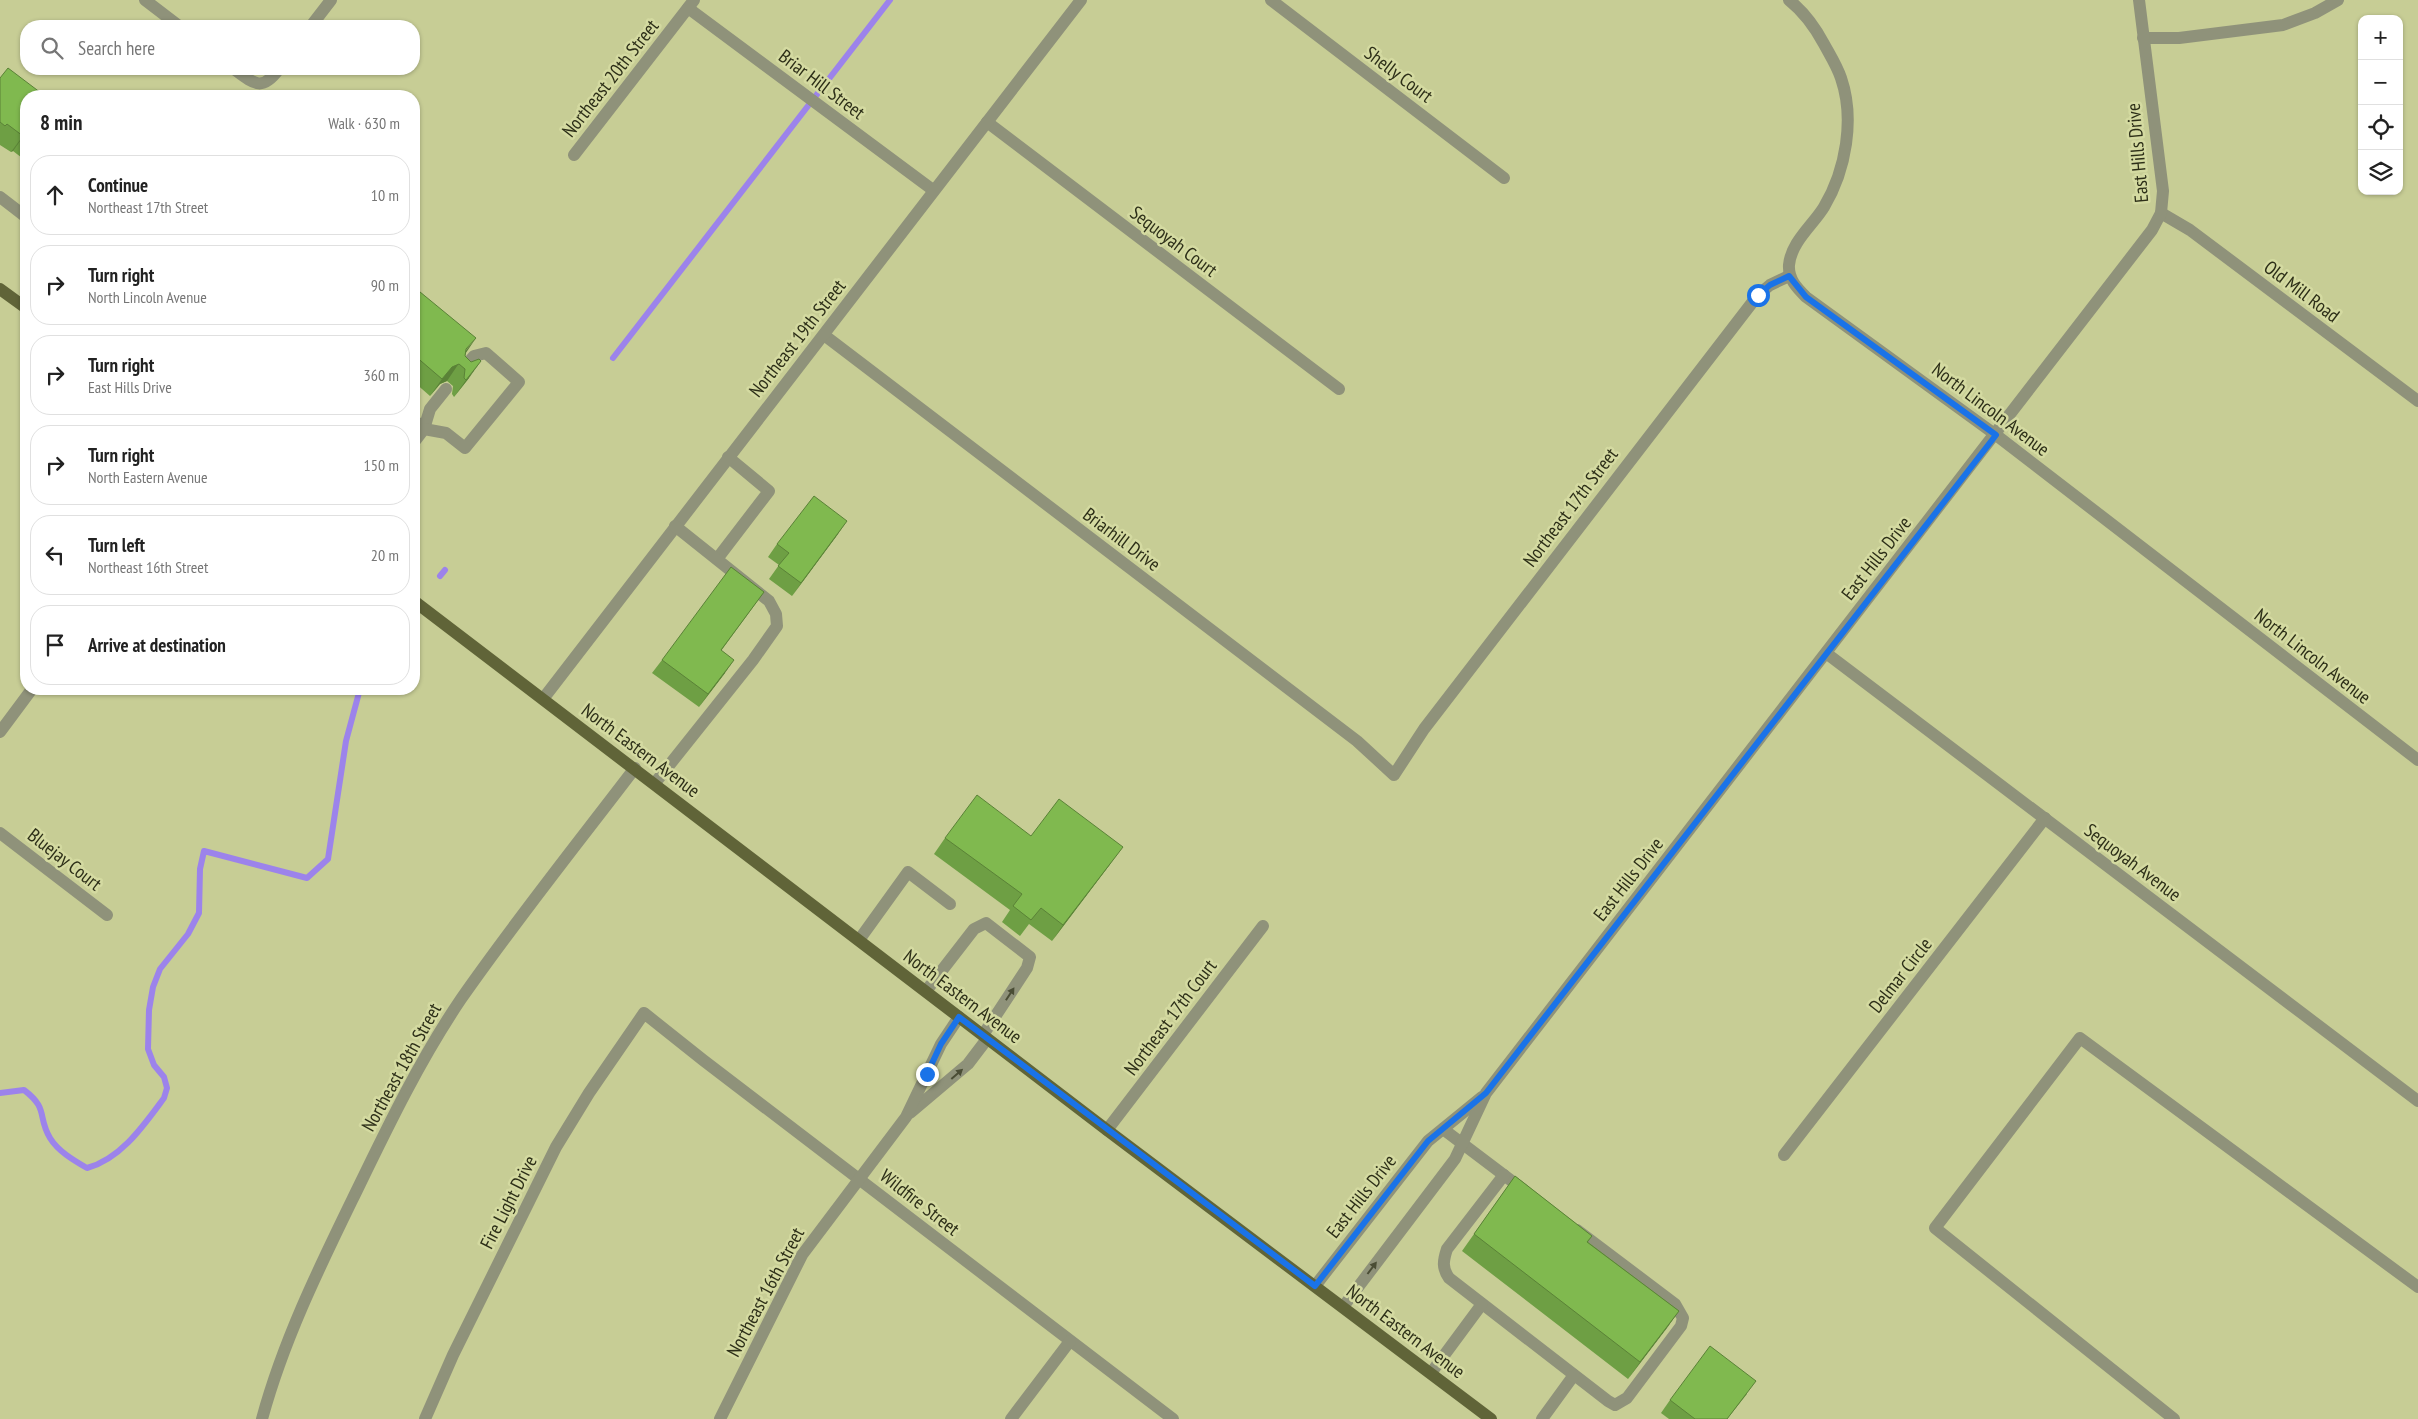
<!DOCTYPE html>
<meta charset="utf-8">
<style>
:root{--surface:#fff;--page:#f2f2f2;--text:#222;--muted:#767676;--line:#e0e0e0}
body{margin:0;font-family:"PT Sans Narrow",sans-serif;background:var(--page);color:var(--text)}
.controls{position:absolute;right:15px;top:15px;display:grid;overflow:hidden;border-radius:10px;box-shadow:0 1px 4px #0004}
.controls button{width:45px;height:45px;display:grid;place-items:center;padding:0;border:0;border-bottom:1px solid var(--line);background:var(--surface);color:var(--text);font:25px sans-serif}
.stop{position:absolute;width:15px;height:15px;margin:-11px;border:4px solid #1a73e8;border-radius:50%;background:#fff}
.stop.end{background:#1a73e8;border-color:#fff;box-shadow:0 1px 5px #0008}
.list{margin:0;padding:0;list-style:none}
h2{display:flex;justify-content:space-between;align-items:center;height:65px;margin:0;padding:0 20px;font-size:21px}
h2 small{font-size:16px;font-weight:400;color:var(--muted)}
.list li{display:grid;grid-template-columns:32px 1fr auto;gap:15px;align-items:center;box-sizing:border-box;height:80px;margin:0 10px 10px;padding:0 10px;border:1px solid var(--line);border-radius:20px}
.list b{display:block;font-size:19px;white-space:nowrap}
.list p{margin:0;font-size:16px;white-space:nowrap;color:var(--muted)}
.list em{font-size:16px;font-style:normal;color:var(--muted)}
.icon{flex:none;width:28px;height:28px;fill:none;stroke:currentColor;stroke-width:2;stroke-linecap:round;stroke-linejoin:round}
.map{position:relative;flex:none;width:2418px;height:1419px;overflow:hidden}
.search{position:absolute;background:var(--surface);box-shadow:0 1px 4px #0004;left:20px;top:20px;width:400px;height:55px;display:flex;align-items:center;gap:12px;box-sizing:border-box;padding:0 18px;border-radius:20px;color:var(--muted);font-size:19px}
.panel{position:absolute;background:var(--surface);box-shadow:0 1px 4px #0004;left:20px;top:90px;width:400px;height:605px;border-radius:20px}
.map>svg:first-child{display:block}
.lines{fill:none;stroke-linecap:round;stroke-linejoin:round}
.stream{stroke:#9c83eb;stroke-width:6}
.minor{stroke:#8f927a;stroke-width:12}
.major{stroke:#606438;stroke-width:12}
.wall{fill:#6e9f44}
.shaded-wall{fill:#5a8237}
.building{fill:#80b94f;stroke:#5a8237}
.oneway{fill:#4a4d35}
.route{stroke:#1a73e8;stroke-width:6}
.labels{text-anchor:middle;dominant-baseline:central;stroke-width:5;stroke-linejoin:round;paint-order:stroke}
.street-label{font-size:19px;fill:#2d2f18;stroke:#d4daa1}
</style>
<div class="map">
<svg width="2418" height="1419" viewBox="0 0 2418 1419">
<rect width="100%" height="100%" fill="#c7cd95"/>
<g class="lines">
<g class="stream">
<polyline points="613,358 890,0"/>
<polyline points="440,576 445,570"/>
<path d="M0 1093 24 1090C49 1109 37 1116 50 1138 58 1151 73 1160 87 1168 121 1159 144 1125 164 1098L167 1088 164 1077 154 1065 148 1049 149 1010 153 987 160 969 188 934 199 913 200 869 204 851 307 878 328 859 346 741 360 689"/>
</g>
<g class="minor">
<polyline points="145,0 179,26"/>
<polyline points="1271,0 1504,178"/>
<path d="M1789 0C1804 12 1815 27 1824 44 1830 55 1837 66 1841 78 1855 119 1846 170 1824 207 1813 225 1791 242 1789 265 1788 279 1797 288 1806 297L1996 435 2418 760"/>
<polyline points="688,8 933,190"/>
<polyline points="311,26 331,0"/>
<polyline points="2143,38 2179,38 2283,25 2315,13 2338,0"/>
<path d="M234 69C254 84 262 92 279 69"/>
<polyline points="987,122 1339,389"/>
<polyline points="574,155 694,0"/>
<polyline points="0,197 26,217"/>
<polyline points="2161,213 2190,230 2418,401"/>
<polyline points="824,335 1357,741 1394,775 1424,729 1758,295 1770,285 1789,276"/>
<polyline points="414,420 424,429 430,409 446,389"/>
<polyline points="414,442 424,429 446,433 465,448 519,382 486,353 474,356 461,371"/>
<polyline points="717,559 769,491 728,457"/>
<polyline points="1826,653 2418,1101"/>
<polyline points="543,699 1081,0"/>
<polyline points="0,732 32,689"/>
<polyline points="655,783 753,660 777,626 776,614 769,601 675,526"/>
<polyline points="0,833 107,915"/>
<polyline points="859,940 908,872 950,904"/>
<polyline points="926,991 974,929 986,923 1030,957 1027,968 983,1035"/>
<polyline points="910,1113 968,1064 987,1039"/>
<polyline points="1443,1129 1525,1191"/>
<polyline points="1107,1130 1263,926"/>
<polyline points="1784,1155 2045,818"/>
<path d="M1504 1175 1447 1249C1443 1261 1442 1268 1449 1278L1608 1401 1615 1405 1627 1398 1681 1326 1683 1318 1675 1304 1577 1230"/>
<polyline points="1315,1286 1428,1141 1482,1097"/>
<polyline points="1343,1307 1455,1159 1486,1093 2152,230 2161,213 2163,191 2139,0"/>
<polyline points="1431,1373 1482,1304"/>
<path d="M262 1419C284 1338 321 1264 358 1188 389 1124 421 1058 461 999 516 920 577 844 635 768"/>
<polyline points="425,1419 453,1355 556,1147 589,1093 644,1013 703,1060 1173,1419"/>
<polyline points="720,1419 802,1255 906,1117 941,1044 959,1017"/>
<polyline points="1011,1419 1070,1341"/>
<polyline points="1542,1419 1574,1375"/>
<polyline points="2174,1419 1935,1228 2080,1038 2418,1287"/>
</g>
<g class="major">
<polyline points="0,289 26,308"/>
<polyline points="414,601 1107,1130 1491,1419"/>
</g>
</g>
<g class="wall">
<polygon points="0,78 26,96 26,161 13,151 11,152 0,145"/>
<polygon points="414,287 466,353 465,356 469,378 454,397 452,394 453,386 447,381 440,384 430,396 414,382"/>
<polygon points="838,534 792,596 769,579 779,565 768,557 777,544"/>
<polygon points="764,592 721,651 725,673 699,707 652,673 662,660"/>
<polygon points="1031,836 1111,863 1052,941 1029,924 1020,936 1002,922 1010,910 934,854 945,838"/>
<polygon points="1515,1176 1592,1236 1588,1242 1679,1311 1628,1379 1462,1251"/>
<polygon points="1747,1394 1727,1419 1669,1419 1661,1413 1670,1400"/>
</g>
<g class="shaded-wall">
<polygon points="25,134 13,151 11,152 23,136"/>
<polygon points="476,338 447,381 440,384 430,396 442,379"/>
<polygon points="481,361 469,378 454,397 466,380"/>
<polygon points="847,521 838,534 792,596 801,583"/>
<polygon points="734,660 725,673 699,707 708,694"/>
<polygon points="1123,847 1111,863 1052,941 1063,925"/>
<polygon points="1679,1311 1667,1328 1628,1379 1640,1362"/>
</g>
<g class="building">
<polygon points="8,68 45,96 26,96 26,135 25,134 23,136 7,124 5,126 0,122 0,78"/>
<polygon points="414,287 476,338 466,349 465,356 471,362 479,359 481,361 466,380 464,378 465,369 459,364 452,367 442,379 414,355"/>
<polygon points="814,496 847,521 801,583 778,566 789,553 777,544"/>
<polygon points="731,567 764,592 721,650 734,660 708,694 662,660"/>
<polygon points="977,795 1031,836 1059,799 1123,847 1063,925 1041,908 1031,920 1013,906 1022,894 945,838"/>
<polygon points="1515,1176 1592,1236 1587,1242 1679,1311 1640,1362 1474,1234"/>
<polygon points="1710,1346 1756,1381 1727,1419 1695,1419 1670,1400"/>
</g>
<defs><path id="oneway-solid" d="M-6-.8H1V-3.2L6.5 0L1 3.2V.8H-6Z" transform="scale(1.25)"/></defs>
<g class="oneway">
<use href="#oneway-solid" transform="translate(1010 994) rotate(-57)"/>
<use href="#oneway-solid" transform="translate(957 1074) rotate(-41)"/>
<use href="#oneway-solid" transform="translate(1372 1268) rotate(-53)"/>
</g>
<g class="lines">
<polyline class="route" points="927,1074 941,1044 959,1017 1315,1286 1428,1141 1486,1093 1996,435 1806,297 1789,276 1770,285 1758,295"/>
</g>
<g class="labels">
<g class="street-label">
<text transform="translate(1399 74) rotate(37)">Shelly Court</text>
<text transform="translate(610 78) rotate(-52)">Northeast 20th Street</text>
<text transform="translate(822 84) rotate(37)">Briar Hill Street</text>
<text transform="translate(2137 153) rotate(-95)">East Hills Drive</text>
<text transform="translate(1174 241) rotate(37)">Sequoyah Court</text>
<text transform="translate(2302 291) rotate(37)">Old Mill Road</text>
<text transform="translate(797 338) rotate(-52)">Northeast 19th Street</text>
<text transform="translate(1991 409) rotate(37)">North Lincoln Avenue</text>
<text transform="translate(1570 507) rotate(-53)">Northeast 17th Street</text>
<text transform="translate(1122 539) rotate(37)">Briarhill Drive</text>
<text transform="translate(1876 558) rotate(-52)">East Hills Drive</text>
<text transform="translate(2313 656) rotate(38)">North Lincoln Avenue</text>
<text transform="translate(641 750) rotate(37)">North Eastern Avenue</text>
<text transform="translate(65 859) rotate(38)">Bluejay Court</text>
<text transform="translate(2133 862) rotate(37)">Sequoyah Avenue</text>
<text transform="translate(1628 879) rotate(-52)">East Hills Drive</text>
<text transform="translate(1900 975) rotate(-52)">Delmar Circle</text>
<text transform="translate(963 996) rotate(37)">North Eastern Avenue</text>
<text transform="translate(1170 1017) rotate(-53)">Northeast 17th Court</text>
<text transform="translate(401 1067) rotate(-61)">Northeast 18th Street</text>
<text transform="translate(1361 1196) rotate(-52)">East Hills Drive</text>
<text transform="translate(508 1202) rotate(-63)">Fire Light Drive</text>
<text transform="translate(920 1202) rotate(38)">Wildfire Street</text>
<text transform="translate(765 1292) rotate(-62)">Northeast 16th Street</text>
<text transform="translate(1406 1331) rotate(37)">North Eastern Avenue</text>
</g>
</g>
</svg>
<div class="controls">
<button>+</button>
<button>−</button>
<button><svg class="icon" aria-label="locate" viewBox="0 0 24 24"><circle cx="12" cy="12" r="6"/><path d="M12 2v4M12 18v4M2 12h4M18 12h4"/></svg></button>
<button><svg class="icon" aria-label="layers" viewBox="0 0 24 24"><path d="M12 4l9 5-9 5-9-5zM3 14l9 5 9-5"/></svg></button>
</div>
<div class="stop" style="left:1758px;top:295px"></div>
<div class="stop end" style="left:927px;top:1074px"></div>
<div class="search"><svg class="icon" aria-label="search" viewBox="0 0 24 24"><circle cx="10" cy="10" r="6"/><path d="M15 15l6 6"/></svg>Search here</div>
<section class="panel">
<h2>8 min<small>Walk · 630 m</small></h2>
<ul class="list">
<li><svg class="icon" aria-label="ahead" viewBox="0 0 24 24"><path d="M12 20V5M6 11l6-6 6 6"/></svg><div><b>Continue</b><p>Northeast 17th Street</p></div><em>10 m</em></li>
<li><svg class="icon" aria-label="right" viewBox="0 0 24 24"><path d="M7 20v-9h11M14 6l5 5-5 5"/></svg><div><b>Turn right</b><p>North Lincoln Avenue</p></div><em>90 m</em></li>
<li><svg class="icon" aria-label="right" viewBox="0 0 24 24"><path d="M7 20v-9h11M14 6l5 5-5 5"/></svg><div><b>Turn right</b><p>East Hills Drive</p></div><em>360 m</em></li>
<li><svg class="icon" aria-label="right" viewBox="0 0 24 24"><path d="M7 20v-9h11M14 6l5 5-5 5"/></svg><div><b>Turn right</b><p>North Eastern Avenue</p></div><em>150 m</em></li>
<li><svg class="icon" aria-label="left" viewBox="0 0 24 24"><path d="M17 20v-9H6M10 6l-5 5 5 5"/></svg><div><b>Turn left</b><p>Northeast 16th Street</p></div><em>20 m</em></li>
<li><svg class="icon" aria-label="arrive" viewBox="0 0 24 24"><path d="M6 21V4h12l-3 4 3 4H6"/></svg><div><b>Arrive at destination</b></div></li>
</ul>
</section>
</div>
